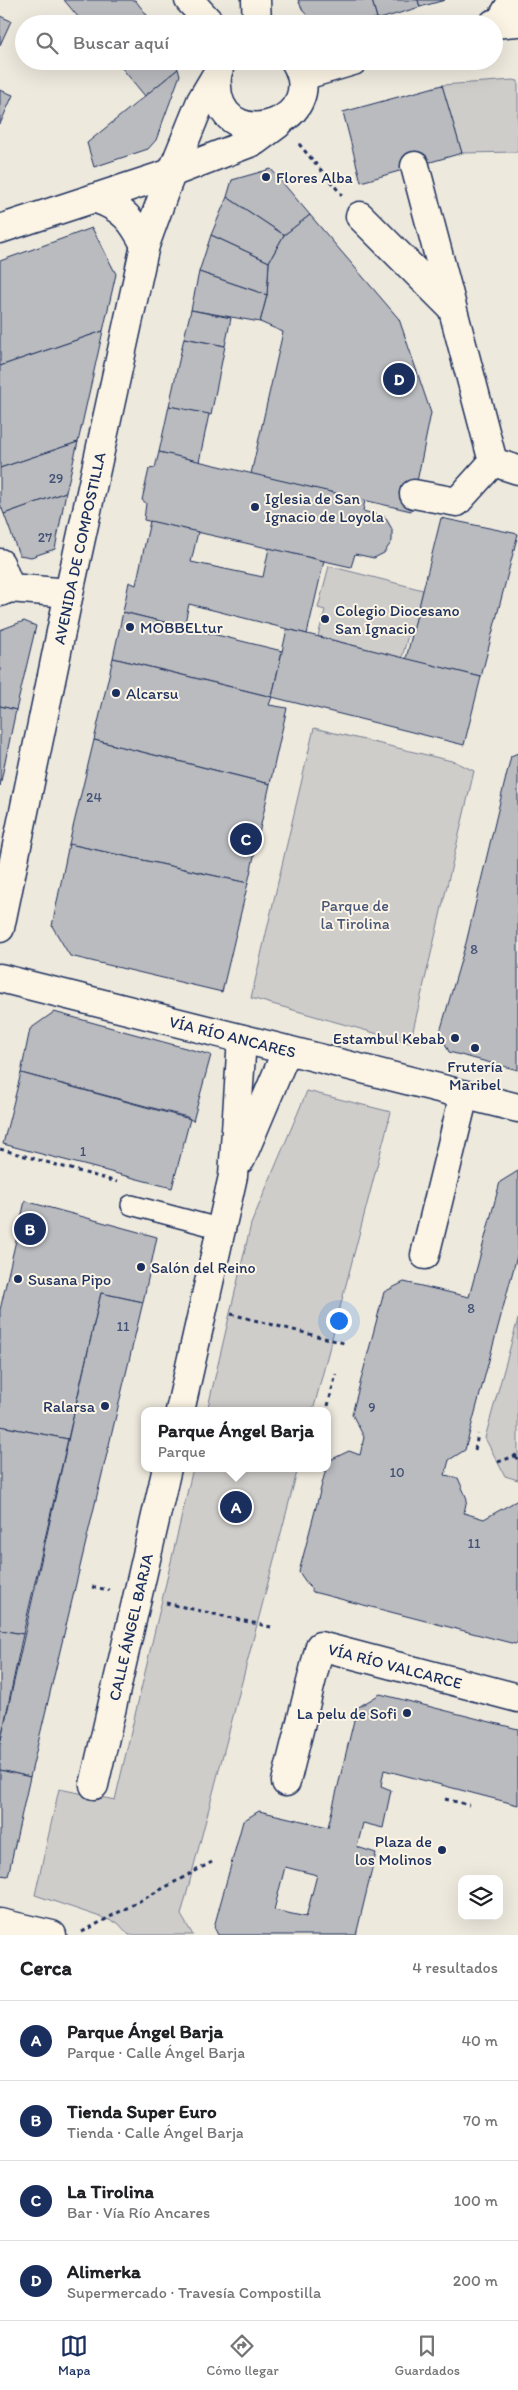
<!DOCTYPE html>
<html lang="es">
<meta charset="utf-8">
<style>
:root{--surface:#fff;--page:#f2f2f2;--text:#202124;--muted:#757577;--line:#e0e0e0;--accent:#1b2f5e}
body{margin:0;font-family:Itim,sans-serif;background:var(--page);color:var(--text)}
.controls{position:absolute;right:15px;bottom:15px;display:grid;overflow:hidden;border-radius:10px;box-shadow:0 5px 20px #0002}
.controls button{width:45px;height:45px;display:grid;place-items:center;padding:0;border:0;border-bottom:1px solid var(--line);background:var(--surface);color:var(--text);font:25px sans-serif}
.you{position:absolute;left:338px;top:1320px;width:18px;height:18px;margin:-12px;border:4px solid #fff;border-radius:50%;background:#1a73e8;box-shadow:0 0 0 8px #1a73e833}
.badge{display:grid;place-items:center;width:32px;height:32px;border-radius:50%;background:var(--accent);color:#fff;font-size:16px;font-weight:700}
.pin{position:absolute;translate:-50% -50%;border:2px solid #fff;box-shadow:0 1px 5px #0006}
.popup{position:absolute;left:141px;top:1407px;width:190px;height:65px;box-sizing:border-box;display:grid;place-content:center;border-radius:10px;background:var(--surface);filter:drop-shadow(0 1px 4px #0005);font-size:16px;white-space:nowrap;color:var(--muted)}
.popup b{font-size:19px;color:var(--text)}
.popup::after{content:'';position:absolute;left:50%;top:100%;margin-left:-10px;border:10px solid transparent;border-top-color:var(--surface)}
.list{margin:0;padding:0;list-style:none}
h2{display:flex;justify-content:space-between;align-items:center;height:65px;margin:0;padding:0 20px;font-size:21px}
h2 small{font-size:16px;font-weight:400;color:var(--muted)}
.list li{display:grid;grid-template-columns:32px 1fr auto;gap:15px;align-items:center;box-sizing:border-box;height:80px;padding:0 20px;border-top:1px solid var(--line)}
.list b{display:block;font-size:19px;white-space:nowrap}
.list p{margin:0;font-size:16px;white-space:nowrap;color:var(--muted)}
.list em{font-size:16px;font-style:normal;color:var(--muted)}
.icon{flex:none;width:28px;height:28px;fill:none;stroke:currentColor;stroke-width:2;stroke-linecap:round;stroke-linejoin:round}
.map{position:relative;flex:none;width:518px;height:1935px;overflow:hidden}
.search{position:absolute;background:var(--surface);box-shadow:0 5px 20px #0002;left:15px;right:15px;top:15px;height:55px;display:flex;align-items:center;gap:12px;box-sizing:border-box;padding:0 18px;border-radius:28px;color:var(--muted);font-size:19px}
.sheet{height:385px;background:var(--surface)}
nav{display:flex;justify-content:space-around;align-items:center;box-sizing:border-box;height:70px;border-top:1px solid var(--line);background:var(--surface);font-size:14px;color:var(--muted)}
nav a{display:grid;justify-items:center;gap:2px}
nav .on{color:var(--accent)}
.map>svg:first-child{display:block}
.green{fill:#cfcdca;stroke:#757e94}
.building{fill:#babbbe;stroke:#1b2f5e;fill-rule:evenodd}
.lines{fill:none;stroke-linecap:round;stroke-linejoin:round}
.service-casing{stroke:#1b2f5e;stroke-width:22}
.pedestrian-casing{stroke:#1b2f5e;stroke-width:31}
.minor-casing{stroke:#1b2f5e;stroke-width:31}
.tertiary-casing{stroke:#1b2f5e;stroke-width:31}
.path{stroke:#1b2f5e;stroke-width:3;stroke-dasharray:4 4;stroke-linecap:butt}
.service{stroke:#fcf5e5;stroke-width:19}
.pedestrian{stroke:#fcf5e5;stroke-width:28}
.minor{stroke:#fcf5e5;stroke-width:28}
.tertiary{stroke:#fcf5e5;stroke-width:28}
.poi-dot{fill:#1b2f5e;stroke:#fcf5e5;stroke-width:2}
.labels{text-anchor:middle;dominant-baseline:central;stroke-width:4;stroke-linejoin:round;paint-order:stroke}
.number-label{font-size:14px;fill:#435276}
.poi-label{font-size:16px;fill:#1b2f5e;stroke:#fcf5e5;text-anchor:start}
.street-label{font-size:16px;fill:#1b2f5e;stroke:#fcf5e5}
.park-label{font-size:16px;fill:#485679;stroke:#fcf5e5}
</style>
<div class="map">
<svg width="518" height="1935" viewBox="0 0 518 1935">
<rect width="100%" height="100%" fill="#eee9dd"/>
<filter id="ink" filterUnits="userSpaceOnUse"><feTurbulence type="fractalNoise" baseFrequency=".02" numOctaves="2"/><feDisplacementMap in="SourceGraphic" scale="10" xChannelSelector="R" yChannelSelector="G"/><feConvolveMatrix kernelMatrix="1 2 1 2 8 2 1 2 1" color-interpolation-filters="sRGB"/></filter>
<g filter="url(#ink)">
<g class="green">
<polygon points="513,80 518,81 518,152 462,153 442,85"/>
<polygon points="329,566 423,590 413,632 409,631 402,658 318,636 325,610 318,608"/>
<polygon points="314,728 456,762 474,771 410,1043 251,998"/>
<polygon points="307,1091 391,1112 313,1411 207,1411 251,1224"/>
<polygon points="518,1319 518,1480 505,1476 485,1438"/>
<polygon points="193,1468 298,1468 181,1915 193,1935 129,1935 118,1923 35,1895 59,1789 115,1800"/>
</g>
<g class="building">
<polygon points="64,0 135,0 154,24 84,24"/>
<polygon points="298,0 372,0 377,18 354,24 320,24 311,19 303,11"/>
<polygon points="372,0 418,0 420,7 380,19 377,18"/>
<polygon points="418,0 445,0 420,7"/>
<polygon points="0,16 11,21 0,45"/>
<polygon points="116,61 174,61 178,69 145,96"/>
<polygon points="178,69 180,75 156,140 148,149 94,167 87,143"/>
<polygon points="442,85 462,153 361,182 343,112"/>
<polygon points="0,90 13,95 0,124"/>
<polygon points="271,169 310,215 284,235 227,197 232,180"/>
<polygon points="227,197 284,235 269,262 211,235"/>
<polygon points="310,215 399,319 431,413 411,511 251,474 283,332 260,322 267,295 269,262 284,235"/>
<polygon points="92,228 116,274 103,331 0,366 0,261"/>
<polygon points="211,235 269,262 267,295 199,272"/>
<polygon points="199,272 267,295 260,322 191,310"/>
<polygon points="191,310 231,318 225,346 184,338"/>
<polygon points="103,331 78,442 0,468 0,366"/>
<polygon points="184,338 225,346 211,415 169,406"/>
<polygon points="169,406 209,414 199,462 159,452"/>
<polygon points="78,442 66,492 4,514 0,504 0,468"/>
<polygon points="159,452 365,500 363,511 385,517 392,529 392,541 384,553 374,558 355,554 351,567 144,520 146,503 142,500 149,469 155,468"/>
<polygon points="66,492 55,549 31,557 19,555 4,514"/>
<polygon points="441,518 518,534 481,677 406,659"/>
<polygon points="150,521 198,532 191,562 263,577 269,548 324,561 307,634 189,604 184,627 123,612 129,582 136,585"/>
<polygon points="123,612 282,651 272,697 113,658"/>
<polygon points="24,621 36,626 16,710 0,706 0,630"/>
<polygon points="287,629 481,677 464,745 272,697"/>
<polygon points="113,658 272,697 269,705 287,708 270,784 94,740"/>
<polygon points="0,706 16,710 0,786"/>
<polygon points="94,740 270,784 248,883 69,844"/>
<polygon points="518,753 518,1070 449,1052 440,1032 466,943 511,756"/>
<polygon points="69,844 248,883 222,992 70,956 52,926"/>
<polygon points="54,1012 211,1055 193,1121 187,1117 21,1073 30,1029"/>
<polygon points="21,1073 190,1119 172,1188 3,1144"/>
<polygon points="518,1171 518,1252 465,1450 449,1460 445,1475 458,1478 467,1499 464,1513 484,1519 518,1500 518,1642 515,1644 313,1592 299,1572 328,1461 349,1451 360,1455 364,1437 352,1414 384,1292 404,1282 469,1297 500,1182"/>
<polygon points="25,1201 157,1237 143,1302 101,1293 68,1439 0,1426 0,1310"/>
<polygon points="101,1293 143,1302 30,1777 0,1770 0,1744"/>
<polygon points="0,1426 68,1439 23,1634 0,1630"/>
<polygon points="0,1630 23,1634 0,1744"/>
<path d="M380 1694 518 1729V1805L384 1770 381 1786 391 1790 383 1828 363 1823 357 1847 376 1853 356 1935H218L214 1927 243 1821 259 1811 328 1827 357 1708ZM285 1867 317 1875 306 1917 274 1910Z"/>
<polygon points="0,1770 30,1777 8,1876 0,1875"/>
</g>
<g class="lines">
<defs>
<polyline id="service" points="131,1205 222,1229"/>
<g id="pedestrian">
<polyline points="415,166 493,462 518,470"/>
<polyline points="360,216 450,306"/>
<polyline points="414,494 457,502 493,462"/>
</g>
<g id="minor">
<polyline points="256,0 257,24"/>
<polyline points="500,22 513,0"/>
<path d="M97 199C123 208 133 221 145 245"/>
<polyline points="0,229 171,173"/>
<polyline points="0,563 10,588"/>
<polyline points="0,592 10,588 69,593"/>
<polyline points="241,1159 287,1050"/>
<polyline points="425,1255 464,1095"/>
<polyline points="180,1411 233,1176 242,1039"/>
<path id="s1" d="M286 1782 320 1646 518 1698"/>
<path id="s2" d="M94 1785 167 1468"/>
</g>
<g id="tertiary">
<polyline points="189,0 211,24"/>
<polyline points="493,24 518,22"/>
<path d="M219 69C215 77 217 87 218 96 232 155 330 120 295 61"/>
<polyline points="302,76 353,61"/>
<polyline points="171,173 255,141 278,124"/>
<path id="s3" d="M0 928 69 593 145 245 166 187 201 101 217 74"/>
<path id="s4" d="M0 978 518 1108"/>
<polyline points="0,1923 52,1935"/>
</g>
</defs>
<use href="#service" class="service-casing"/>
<use href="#pedestrian" class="pedestrian-casing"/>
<use href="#minor" class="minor-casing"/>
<use href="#tertiary" class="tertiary-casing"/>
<g class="path">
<polyline points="299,144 342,195"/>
<polyline points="0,1149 117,1182"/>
<polyline points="231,1314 344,1343"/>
<polyline points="328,1406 336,1374"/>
<polyline points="475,1450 478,1434"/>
<polyline points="515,1456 518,1460"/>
<polyline points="498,1462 515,1456 518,1452"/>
<polyline points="92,1587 109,1590"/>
<polyline points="166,1603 271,1627"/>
<polyline points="445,1799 469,1805"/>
<polyline points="82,1932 212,1862"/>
</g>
<use href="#service" class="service"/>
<use href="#pedestrian" class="pedestrian"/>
<use href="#minor" class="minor"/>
<use href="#tertiary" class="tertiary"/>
</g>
</g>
<g class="poi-dot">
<circle cx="266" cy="177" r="5"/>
<circle cx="255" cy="507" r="5"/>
<circle cx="325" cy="619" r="5"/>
<circle cx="130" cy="627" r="5"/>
<circle cx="116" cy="693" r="5"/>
<circle cx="455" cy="1038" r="5"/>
<circle cx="475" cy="1048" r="5"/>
<circle cx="141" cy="1267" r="5"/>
<circle cx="18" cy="1279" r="5"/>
<circle cx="105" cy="1406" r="5"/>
<circle cx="407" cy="1713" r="5"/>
<circle cx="442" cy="1850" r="5"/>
</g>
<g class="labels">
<g class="number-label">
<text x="56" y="478">29</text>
<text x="45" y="537">27</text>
<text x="94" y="797">24</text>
<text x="474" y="949">8</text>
<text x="83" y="1151">1</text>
<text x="471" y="1308">8</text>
<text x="123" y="1326">11</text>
<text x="372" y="1407">9</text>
<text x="397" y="1472">10</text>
<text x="474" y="1543">11</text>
</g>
<g class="poi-label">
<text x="276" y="177">Flores Alba</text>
<text x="265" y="498">Iglesia de San<tspan x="265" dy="18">Ignacio de Loyola</tspan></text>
<text x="335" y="610">Colegio Diocesano<tspan x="335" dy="18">San Ignacio</tspan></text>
<text x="140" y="627">MOBBELtur</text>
<text x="126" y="693">Alcarsu</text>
<text x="445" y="1038" text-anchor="end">Estambul Kebab</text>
<text x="475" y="1066" text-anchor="middle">Frutería<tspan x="475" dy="18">Maribel</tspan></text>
<text x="151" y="1267">Salón del Reino</text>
<text x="28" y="1279">Susana Pipo</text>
<text x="95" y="1406" text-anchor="end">Ralarsa</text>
<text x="397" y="1713" text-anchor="end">La pelu de Sofi</text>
<text x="432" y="1841" text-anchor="end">Plaza de<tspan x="432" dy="18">los Molinos</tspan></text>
</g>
<g class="street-label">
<text stroke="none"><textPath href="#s3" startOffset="388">AVENIDA DE COMPOSTILLA</textPath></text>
<text stroke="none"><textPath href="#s4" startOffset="240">VÍA RÍO ANCARES</textPath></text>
<text stroke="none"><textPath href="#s2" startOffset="162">CALLE ÁNGEL BARJA</textPath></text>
<text stroke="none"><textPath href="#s1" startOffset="218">VÍA RÍO VALCARCE</textPath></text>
</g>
<g class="park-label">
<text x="355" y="905">Parque de<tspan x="355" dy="18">la Tirolina</tspan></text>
</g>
</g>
</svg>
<div class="controls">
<button><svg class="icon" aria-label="layers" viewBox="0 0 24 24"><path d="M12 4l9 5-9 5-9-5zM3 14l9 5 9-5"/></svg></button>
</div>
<div class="you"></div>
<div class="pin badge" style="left:236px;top:1507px">A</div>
<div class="popup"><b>Parque Ángel Barja</b>Parque</div>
<div class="pin badge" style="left:30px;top:1229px">B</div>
<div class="pin badge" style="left:246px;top:839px">C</div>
<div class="pin badge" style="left:399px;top:379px">D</div>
<div class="search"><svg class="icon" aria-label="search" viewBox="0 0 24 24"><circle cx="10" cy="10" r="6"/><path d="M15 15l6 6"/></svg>Buscar aquí</div>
</div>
<section class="sheet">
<h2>Cerca<small>4 resultados</small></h2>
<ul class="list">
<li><span class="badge">A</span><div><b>Parque Ángel Barja</b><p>Parque · Calle Ángel Barja</p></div><em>40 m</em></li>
<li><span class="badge">B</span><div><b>Tienda Super Euro</b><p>Tienda · Calle Ángel Barja</p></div><em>70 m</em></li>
<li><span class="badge">C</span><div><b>La Tirolina</b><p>Bar · Vía Río Ancares</p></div><em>100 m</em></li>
<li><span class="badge">D</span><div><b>Alimerka</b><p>Supermercado · Travesía Compostilla</p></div><em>200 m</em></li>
</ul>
</section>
<nav>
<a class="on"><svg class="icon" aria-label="map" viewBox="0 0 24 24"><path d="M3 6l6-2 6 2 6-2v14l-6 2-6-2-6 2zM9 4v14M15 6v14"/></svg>Mapa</a>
<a><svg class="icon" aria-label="directions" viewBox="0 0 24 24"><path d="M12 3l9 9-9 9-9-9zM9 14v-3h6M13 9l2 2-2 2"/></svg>Cómo llegar</a>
<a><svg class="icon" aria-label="saved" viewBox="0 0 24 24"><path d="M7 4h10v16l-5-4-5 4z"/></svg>Guardados</a>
</nav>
